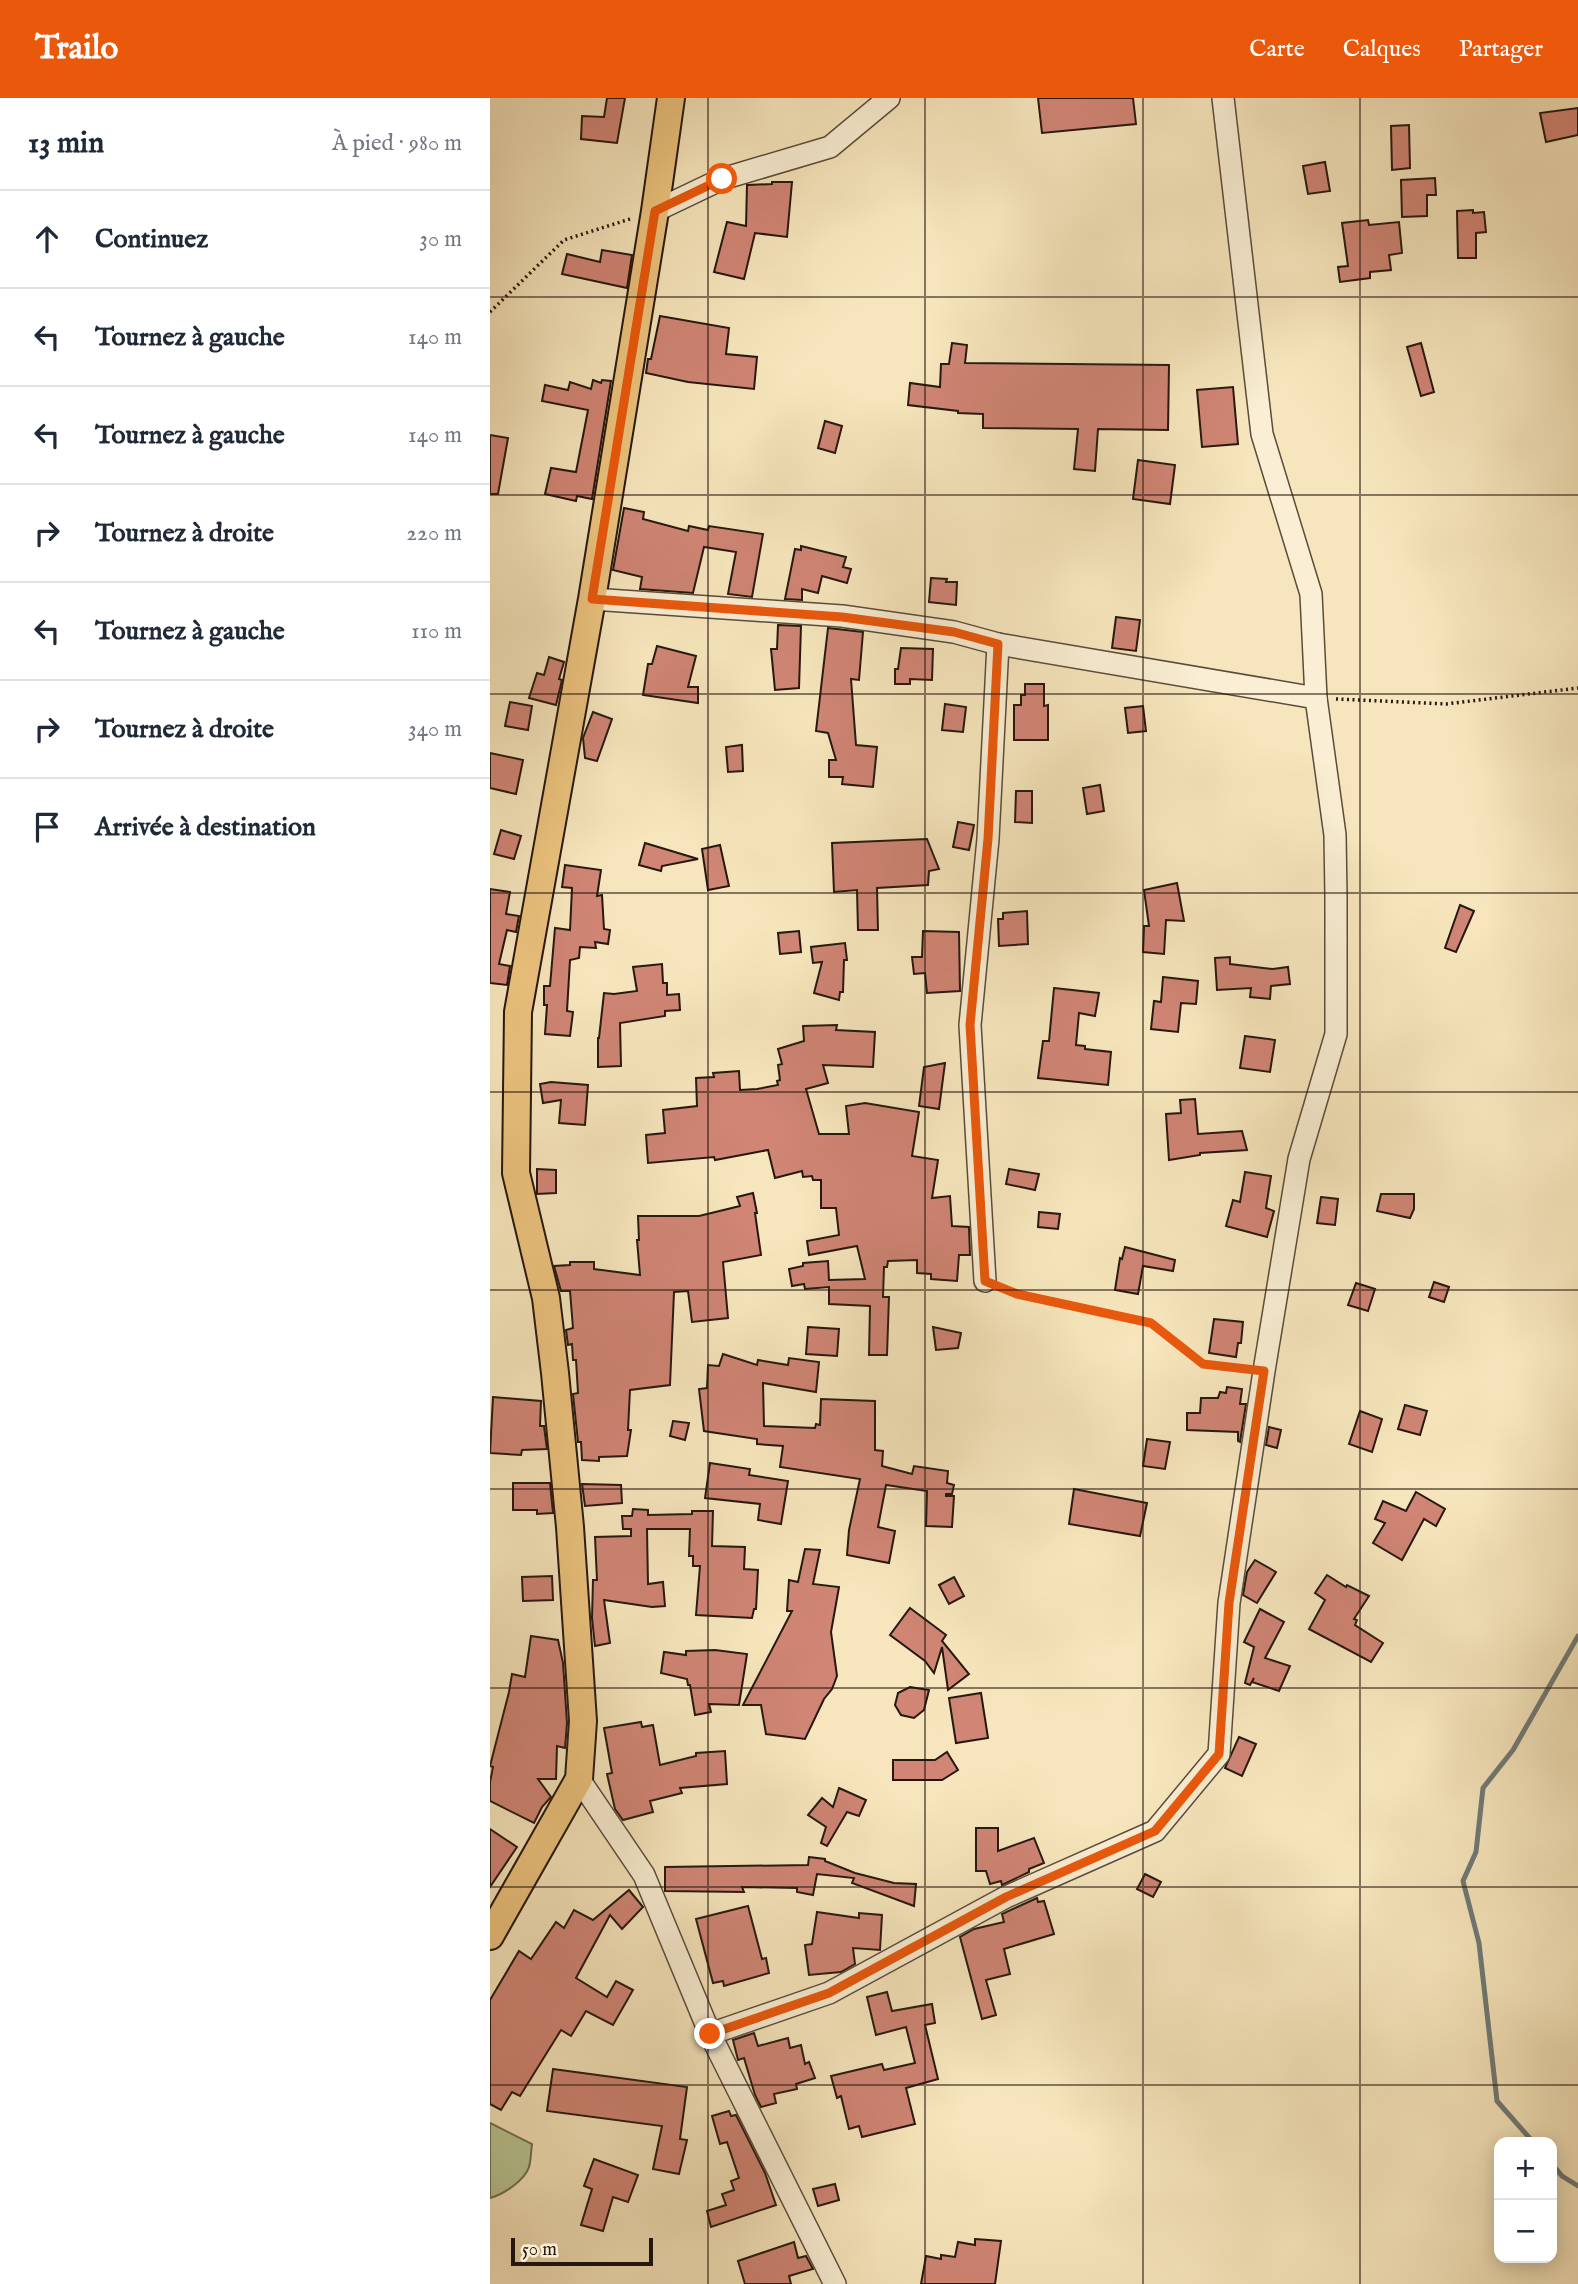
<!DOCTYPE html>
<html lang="fr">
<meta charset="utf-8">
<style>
:root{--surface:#fff;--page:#f2f2f3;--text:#1f2937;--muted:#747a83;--line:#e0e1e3;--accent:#ea580c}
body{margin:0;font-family:"IM FELL English",serif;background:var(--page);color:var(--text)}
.controls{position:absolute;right:21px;bottom:21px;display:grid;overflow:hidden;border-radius:14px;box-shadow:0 4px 18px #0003}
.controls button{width:63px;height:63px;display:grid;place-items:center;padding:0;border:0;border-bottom:2px solid var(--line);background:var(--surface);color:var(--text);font:35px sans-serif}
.scale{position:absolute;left:21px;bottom:18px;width:142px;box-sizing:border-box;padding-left:7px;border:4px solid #26180f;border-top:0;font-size:19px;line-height:24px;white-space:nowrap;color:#26180f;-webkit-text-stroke:5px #faefd4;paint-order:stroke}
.stop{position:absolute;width:21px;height:21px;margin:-16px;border:5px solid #ea580c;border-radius:50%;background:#fff}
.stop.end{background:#ea580c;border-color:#fff;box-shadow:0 2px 7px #0008}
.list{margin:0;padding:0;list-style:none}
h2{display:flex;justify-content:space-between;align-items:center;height:91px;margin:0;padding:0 28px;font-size:30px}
h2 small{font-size:23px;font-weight:400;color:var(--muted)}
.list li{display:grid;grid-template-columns:46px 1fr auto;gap:21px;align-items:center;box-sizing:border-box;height:98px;padding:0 28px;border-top:2px solid var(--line)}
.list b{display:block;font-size:26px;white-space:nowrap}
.list em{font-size:23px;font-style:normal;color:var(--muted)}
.icon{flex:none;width:38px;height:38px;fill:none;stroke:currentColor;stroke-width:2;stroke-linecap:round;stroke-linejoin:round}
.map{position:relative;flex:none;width:1088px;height:2186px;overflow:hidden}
header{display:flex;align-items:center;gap:42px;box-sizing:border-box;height:98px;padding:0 35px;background:var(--accent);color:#fff}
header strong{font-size:33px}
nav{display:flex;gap:38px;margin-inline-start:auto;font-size:24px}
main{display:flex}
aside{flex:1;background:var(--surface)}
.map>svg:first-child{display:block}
.green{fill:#b9c694;stroke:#706f52;stroke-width:2}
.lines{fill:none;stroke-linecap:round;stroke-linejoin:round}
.stream{stroke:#707b77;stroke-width:5}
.building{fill:#d08575;stroke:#26180f;stroke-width:2}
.minor-casing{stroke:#5a4c3a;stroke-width:24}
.major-casing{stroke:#26180f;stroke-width:30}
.path{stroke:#26180f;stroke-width:3.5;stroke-dasharray:2 3.5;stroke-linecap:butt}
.minor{stroke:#faefd4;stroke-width:21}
.major{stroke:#ecc37e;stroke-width:26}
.route{stroke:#ea580c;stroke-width:9}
.grid{fill:none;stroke:#26180f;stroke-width:2;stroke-opacity:0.55}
</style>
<header>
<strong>Trailo</strong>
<nav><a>Carte</a><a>Calques</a><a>Partager</a></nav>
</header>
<main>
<aside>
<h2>13 min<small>À pied · 980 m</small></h2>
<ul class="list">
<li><svg class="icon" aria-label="ahead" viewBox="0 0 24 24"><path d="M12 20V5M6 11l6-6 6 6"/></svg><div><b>Continuez</b></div><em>30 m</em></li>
<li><svg class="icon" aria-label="left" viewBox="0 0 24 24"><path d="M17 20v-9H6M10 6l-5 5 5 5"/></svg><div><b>Tournez à gauche</b></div><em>140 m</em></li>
<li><svg class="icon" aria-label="left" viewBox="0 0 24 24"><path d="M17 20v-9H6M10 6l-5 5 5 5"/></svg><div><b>Tournez à gauche</b></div><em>140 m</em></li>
<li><svg class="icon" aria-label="right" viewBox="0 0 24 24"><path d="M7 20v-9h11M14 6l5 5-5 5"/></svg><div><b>Tournez à droite</b></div><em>220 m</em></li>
<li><svg class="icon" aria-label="left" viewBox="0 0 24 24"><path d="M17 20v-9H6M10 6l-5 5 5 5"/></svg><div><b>Tournez à gauche</b></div><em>110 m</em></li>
<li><svg class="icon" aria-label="right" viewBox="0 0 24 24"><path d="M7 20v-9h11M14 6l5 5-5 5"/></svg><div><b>Tournez à droite</b></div><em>340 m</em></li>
<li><svg class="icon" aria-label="arrive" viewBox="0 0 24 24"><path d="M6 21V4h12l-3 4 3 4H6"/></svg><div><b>Arrivée à destination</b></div></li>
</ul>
</aside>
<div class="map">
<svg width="1088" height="2186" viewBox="0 0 1088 2186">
<rect width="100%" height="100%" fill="#f7e6bd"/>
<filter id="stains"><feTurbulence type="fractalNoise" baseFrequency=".00286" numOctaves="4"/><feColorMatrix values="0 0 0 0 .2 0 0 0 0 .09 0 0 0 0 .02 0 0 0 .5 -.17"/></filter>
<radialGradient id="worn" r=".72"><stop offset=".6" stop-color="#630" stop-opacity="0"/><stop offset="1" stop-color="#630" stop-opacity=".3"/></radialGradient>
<path class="green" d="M0 2025 42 2046C41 2053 41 2062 39 2069 35 2082 13 2097 0 2100Z"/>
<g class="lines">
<g class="stream">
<polyline points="1043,2044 1007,2003 989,1845 973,1783 986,1754 993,1690 1023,1652 1088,1538"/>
<polyline points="1062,2066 1072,2078 1088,2088"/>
</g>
</g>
<g class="building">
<polygon points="117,0 135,0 127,45 91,41 92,18 114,19"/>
<polygon points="548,0 643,0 646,26 552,35"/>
<polygon points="1088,10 1088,37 1056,44 1050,15"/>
<polygon points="919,27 920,70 902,72 901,28"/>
<polygon points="835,64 840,93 818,96 813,68"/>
<polygon points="945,80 946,97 937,97 937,118 912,119 911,82"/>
<polygon points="282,84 302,84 297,139 265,135 254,181 224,174 237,124 256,128 257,87 282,86"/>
<polygon points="983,112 983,115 994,114 996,134 986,135 986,160 968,160 967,113"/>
<polygon points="878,122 879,127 909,124 912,155 899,157 901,172 880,174 880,180 850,184 848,169 858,168 852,125"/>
<polygon points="112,152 142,157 137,190 72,176 77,156 110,164"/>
<polygon points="170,218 239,230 236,256 267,259 264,291 198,284 156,275 158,261 161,261"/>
<polygon points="462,245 477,247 475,265 679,267 678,332 608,331 605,373 584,371 588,331 493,330 493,316 468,315 468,313 418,307 420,285 450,289 451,266 459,266"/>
<polygon points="931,245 944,294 931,298 917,249"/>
<polygon points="103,282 111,285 112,282 121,283 102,401 87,398 86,403 55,396 61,370 86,374 98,312 52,303 55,287 78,292 80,284 101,291"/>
<polygon points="743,289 748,346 712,349 707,292"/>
<polygon points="335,323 352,328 345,355 328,350"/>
<polygon points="0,337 18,340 8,396 0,396"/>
<polygon points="648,362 685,367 680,406 643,401"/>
<polygon points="134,410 154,414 153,421 198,433 199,428 218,432 219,428 273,436 262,499 238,496 246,454 214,449 203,495 150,491 152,479 123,472"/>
<polygon points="311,448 356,459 353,469 361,471 357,485 332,478 328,495 312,491 312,502 295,501 305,451 311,452"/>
<polygon points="441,480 457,481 456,484 467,484 466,507 439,504"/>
<polygon points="626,519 650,522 646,553 622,550"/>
<polygon points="288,527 311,528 309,590 285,592 281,551 287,551"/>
<polygon points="338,530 373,534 369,582 361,581 366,647 387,649 383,689 352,686 353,679 339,679 339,662 346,662 338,635 326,633"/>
<polygon points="167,548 206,558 198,589 208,589 208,605 153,597 158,566 162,566"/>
<polygon points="411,550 443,551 442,582 420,581 420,586 405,586 405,571 408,571"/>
<polygon points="59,559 74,564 69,581 72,582 66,607 39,600 47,575 54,577"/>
<polygon points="535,586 554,586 554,608 558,607 558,642 524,642 524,607 531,607 531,597 535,597"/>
<polygon points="20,604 42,608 38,632 15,628"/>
<polygon points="455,606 476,609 473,634 452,632"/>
<polygon points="653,608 656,633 638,635 635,610"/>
<polygon points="103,614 122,621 107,663 95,660 93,640"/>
<polygon points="252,647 253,673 238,674 236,649"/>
<polygon points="0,655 33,662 26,696 0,690"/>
<polygon points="610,687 614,713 597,716 593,690"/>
<polygon points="526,693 542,693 542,725 525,724"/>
<polygon points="468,724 484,727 479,752 463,749"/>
<polygon points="11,732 31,738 24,761 4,756"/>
<polygon points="437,741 449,771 439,773 438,787 387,790 388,832 368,832 367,792 344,794 342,745"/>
<polygon points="155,745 208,761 172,768 171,773 149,767"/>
<polygon points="230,747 239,788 218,792 212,751"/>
<polygon points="75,767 111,772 107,798 112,797 114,831 120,832 118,846 105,844 106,850 90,849 89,860 80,862 77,913 83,914 80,938 55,936 57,907 54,907 54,888 60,888 65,830 80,832 82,790 72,789"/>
<polygon points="687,785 694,823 676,822 674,856 653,854 654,828 659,828 654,792"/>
<polygon points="0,791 20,794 16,816 29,818 26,834 17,832 9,866 20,868 17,887 0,885"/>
<polygon points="970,807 984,813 966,854 955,850"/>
<polygon points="537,813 538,846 509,848 508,821 513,821 513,815"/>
<polygon points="309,833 311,854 290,856 288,835"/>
<polygon points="433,833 469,834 470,893 437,895 435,875 424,876 422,859 432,859"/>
<polygon points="355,845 357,862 354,862 353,894 350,894 349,902 324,895 332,864 323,865 321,849"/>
<polygon points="740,859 740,866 783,871 798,869 800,886 781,888 780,901 760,899 761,890 727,892 725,860"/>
<polygon points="172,866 173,885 177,885 177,897 189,896 190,912 175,913 175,918 130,925 131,968 108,969 108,940 109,940 114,895 124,896 147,893 143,869"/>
<polygon points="673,879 708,883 706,906 691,905 688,934 661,931 664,903 671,904"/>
<polygon points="564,890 609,895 605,918 589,915 586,947 595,948 595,951 621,954 618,987 548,980 553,943 559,943"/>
<polygon points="347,927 346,932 385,934 383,969 333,967 338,985 316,991 329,1036 359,1036 356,1008 375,1005 429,1014 422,1058 448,1062 442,1100 460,1098 462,1128 479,1129 480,1157 469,1157 467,1183 441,1181 441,1176 427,1175 427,1162 398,1163 397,1169 394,1169 393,1199 399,1199 397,1257 379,1257 380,1208 339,1206 339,1189 315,1191 314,1186 302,1188 299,1171 313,1168 313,1165 338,1163 339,1182 375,1181 367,1148 319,1157 317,1143 349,1137 346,1110 331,1110 331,1082 323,1082 322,1078 313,1079 312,1073 285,1080 278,1052 225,1062 224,1059 158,1065 156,1037 175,1035 173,1012 207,1008 206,980 224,979 223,975 249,973 250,992 267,991 288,987 287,983 290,982 288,967 292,966 288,951 314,943 313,928"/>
<polygon points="755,938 785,942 780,974 750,970"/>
<polygon points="455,965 449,1011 429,1008 434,969"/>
<polygon points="61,984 98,987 95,1027 69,1025 71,1002 53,1005 50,986"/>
<polygon points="705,1001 708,1036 752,1033 757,1052 710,1055 710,1057 679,1062 676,1016 691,1015 690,1002"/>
<polygon points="47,1071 66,1072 66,1095 47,1096"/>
<polygon points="519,1071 549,1076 545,1092 516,1086"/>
<polygon points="755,1074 781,1078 776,1110 784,1113 777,1139 736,1128 743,1102 750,1104"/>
<polygon points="263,1095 267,1115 265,1115 271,1157 233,1164 238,1220 202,1224 198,1193 184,1194 180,1287 140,1292 138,1332 141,1332 137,1358 109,1359 109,1363 92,1362 91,1344 88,1344 83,1296 88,1295 86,1262 83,1262 82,1246 78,1247 76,1232 83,1230 80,1193 71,1193 64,1168 80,1167 80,1164 104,1164 104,1171 150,1177 147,1142 149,1142 148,1118 209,1118 250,1108 247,1099"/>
<polygon points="891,1096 924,1096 924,1111 920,1120 887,1113"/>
<polygon points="831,1099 848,1101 845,1127 827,1125"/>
<polygon points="549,1114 570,1116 568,1131 548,1129"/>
<polygon points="635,1149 685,1162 683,1173 653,1168 648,1196 625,1192 630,1160 632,1161"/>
<polygon points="944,1184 959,1189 954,1204 939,1199"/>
<polygon points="866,1185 885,1191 878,1213 858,1207"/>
<polygon points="724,1221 753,1224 751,1245 748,1245 746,1259 719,1255"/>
<polygon points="318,1229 349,1231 347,1258 316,1256"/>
<polygon points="443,1229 471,1235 468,1250 446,1252"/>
<polygon points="233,1256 267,1267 268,1262 298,1267 299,1260 329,1264 326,1294 273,1285 274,1328 325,1330 326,1326 330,1327 331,1301 385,1303 385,1352 393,1353 392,1368 422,1376 424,1368 458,1373 457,1385 464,1387 462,1396 456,1396 456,1398 464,1398 462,1429 436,1428 437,1393 396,1387 388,1429 405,1433 399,1465 357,1457 359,1432 370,1381 290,1369 293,1348 267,1346 267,1341 214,1333 209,1291 217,1290 218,1267 229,1268"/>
<polygon points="737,1289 752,1291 750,1306 756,1306 750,1344 748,1343 748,1334 697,1332 697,1315 710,1315 711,1300 728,1300 730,1294 736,1295"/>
<polygon points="3,1299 51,1303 50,1328 54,1328 57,1351 32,1352 31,1357 0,1355"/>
<polygon points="915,1307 937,1313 930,1337 908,1331"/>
<polygon points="870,1313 892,1321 882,1354 859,1346"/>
<polygon points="183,1323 199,1325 195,1342 180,1338"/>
<polygon points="779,1329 791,1332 787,1350 776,1347"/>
<polygon points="657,1341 680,1344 675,1371 653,1368"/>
<polygon points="220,1365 260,1371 259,1377 298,1383 291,1426 268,1422 270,1406 215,1400"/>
<polygon points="23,1385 60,1385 63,1415 47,1416 47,1412 23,1412"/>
<polygon points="92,1386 131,1387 132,1405 95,1408"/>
<polygon points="584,1391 657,1405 650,1438 579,1426"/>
<polygon points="926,1394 955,1411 946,1428 934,1421 912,1462 883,1445 895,1425 885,1421 893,1403 916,1413"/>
<polygon points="143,1411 158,1412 158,1417 202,1416 202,1413 223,1413 222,1448 255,1449 254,1471 268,1472 266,1511 264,1511 262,1520 206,1517 210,1468 203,1468 203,1458 199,1458 200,1431 157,1431 158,1486 173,1484 175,1508 162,1509 114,1502 120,1545 105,1548 102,1520 103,1482 107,1482 105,1439 141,1438 141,1431 133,1431 132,1418 142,1418"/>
<polygon points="315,1451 330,1452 323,1486 349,1489 341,1534 347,1578 342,1591 334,1601 315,1641 276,1636 271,1607 253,1607 302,1513 297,1513 299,1482 308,1484"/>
<polygon points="765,1462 786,1474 767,1505 753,1497 757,1474"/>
<polygon points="837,1477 856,1489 857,1487 879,1498 864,1521 867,1522 865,1527 893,1545 881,1564 819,1531 835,1502 825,1495"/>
<polygon points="62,1478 63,1502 33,1503 32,1479"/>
<polygon points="464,1479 474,1498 459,1506 449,1487"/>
<polygon points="420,1510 456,1537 452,1543 479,1576 458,1592 452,1549 444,1575 435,1563 400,1537"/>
<polygon points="770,1511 794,1524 775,1560 800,1568 789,1593 762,1584 764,1580 760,1587 755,1585 764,1549 754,1544"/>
<polygon points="41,1538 68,1542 73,1565 77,1625 75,1650 67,1648 66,1681 48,1681 61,1699 52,1709 44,1725 0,1703 0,1684 3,1669 0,1668 19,1594 22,1576 35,1579"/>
<polygon points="225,1552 257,1556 249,1607 219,1606 221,1614 205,1617 200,1587 198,1587 197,1581 171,1575 174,1554 196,1557 196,1553"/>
<polygon points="420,1589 439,1592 434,1612 424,1620 411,1617 405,1607 408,1595"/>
<polygon points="491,1595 498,1640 466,1645 459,1600"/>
<polygon points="151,1624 152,1629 163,1627 170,1667 206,1658 206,1655 235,1653 237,1686 190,1690 192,1695 160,1703 163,1714 133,1722 125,1711 117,1676 122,1675 114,1630"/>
<polygon points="749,1639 766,1646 752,1678 735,1670"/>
<polygon points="457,1654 468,1672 452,1682 403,1682 403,1662 445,1662"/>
<polygon points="349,1690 376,1702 369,1718 357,1714 337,1748 331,1745 336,1729 318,1717 332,1700 343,1709"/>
<polygon points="486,1730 508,1730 508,1753 544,1740 554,1765 539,1771 539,1774 512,1787 511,1783 500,1786 496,1773 486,1773"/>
<polygon points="0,1731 27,1749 0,1789"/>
<polygon points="319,1759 335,1761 335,1763 365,1775 404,1785 426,1786 424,1808 362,1785 364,1780 327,1776 323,1797 307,1794 307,1790 252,1789 254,1794 175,1793 175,1769 318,1767"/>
<polygon points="655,1776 671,1784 663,1799 647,1791"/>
<polygon points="139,1792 153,1809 132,1831 120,1817 86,1880 117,1899 126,1883 143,1892 123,1927 96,1913 81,1938 71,1932 30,1998 22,1994 11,2012 0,2006 0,1902 29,1853 41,1861 66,1824 74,1830 84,1812 103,1822"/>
<polygon points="547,1800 548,1804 554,1803 564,1836 514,1851 520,1876 496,1882 506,1917 492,1921 470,1839 484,1831 514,1824 512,1816"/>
<polygon points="258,1808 272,1861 276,1860 279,1875 234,1888 233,1883 223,1885 206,1821"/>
<polygon points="327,1814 369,1820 369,1815 392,1817 390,1852 363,1850 365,1866 351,1874 319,1877 315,1847 322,1846"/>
<polygon points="397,1894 402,1913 442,1906 445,1925 435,1927 448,1981 416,1990 425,2026 372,2039 369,2028 359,2031 351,1998 347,2000 341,1978 392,1966 394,1972 425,1965 416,1929 386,1937 377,1899"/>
<polygon points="264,1935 268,1948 298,1940 300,1950 311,1947 315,1966 319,1964 325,1980 306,1986 307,1991 284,1996 286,2005 271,2009 265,1997 254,1960 248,1962 243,1942"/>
<polygon points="63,1971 197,1989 190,2041 197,2042 189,2076 163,2071 172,2028 57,2013"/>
<polygon points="239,2013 241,2018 246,2017 275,2075 286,2107 221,2129 217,2113 236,2107 232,2096 244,2092 241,2083 249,2080 237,2044 230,2046 222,2018"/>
<polygon points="104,2061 148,2077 138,2104 123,2099 113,2133 91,2127 102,2091 94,2088"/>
<polygon points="345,2086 349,2102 328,2108 323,2091"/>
<polygon points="485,2141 511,2143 505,2186 431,2186 436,2158 451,2161 451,2157 465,2159 468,2144 485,2147"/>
<polygon points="304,2144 308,2160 316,2158 323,2171 299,2178 301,2186 255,2186 248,2163"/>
</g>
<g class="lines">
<defs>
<g id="minor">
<polyline points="165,113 232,81 340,49 399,0"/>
<polyline points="102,501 352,518 464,534 508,546 826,600"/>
<polyline points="495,1183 480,927 498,741 508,546"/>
<polyline points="89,1681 154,1777 220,1936 345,2186"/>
<polyline points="220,1936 339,1895 516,1799 665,1733 729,1656 739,1505 774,1273 809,1061 846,936 846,800 845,737 826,600 821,496 772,336 733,0"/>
</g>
<polyline id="major" points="0,1838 89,1681 93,1623 80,1429 65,1275 56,1200 26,1075 28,914 102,501 165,113 181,0"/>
</defs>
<use href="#minor" class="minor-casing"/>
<use href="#major" class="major-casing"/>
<g class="path">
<polyline points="0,214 74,142 140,121"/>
<polyline points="846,601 956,606 1088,590"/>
<polyline points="513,1190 527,1196 661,1225 713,1266 757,1271"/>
</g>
<use href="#minor" class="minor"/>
<use href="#major" class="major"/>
</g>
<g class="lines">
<polyline class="route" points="220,1936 339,1895 516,1799 665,1733 729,1656 739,1505 774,1273 713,1266 661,1225 527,1196 495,1183 480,927 498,741 508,546 464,534 352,519 102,501 165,113 232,81"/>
</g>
<path class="grid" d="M218 0V2186M435 0V2186M653 0V2186M870 0V2186M0 199H1088M0 397H1088M0 596H1088M0 795H1088M0 994H1088M0 1192H1088M0 1391H1088M0 1590H1088M0 1789H1088M0 1987H1088"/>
<rect width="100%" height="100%" filter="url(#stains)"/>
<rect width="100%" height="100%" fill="url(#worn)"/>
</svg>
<div class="controls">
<button>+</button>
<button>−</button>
</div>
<div class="scale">50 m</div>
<div class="stop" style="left:232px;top:81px"></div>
<div class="stop end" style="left:220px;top:1936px"></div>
</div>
</main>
